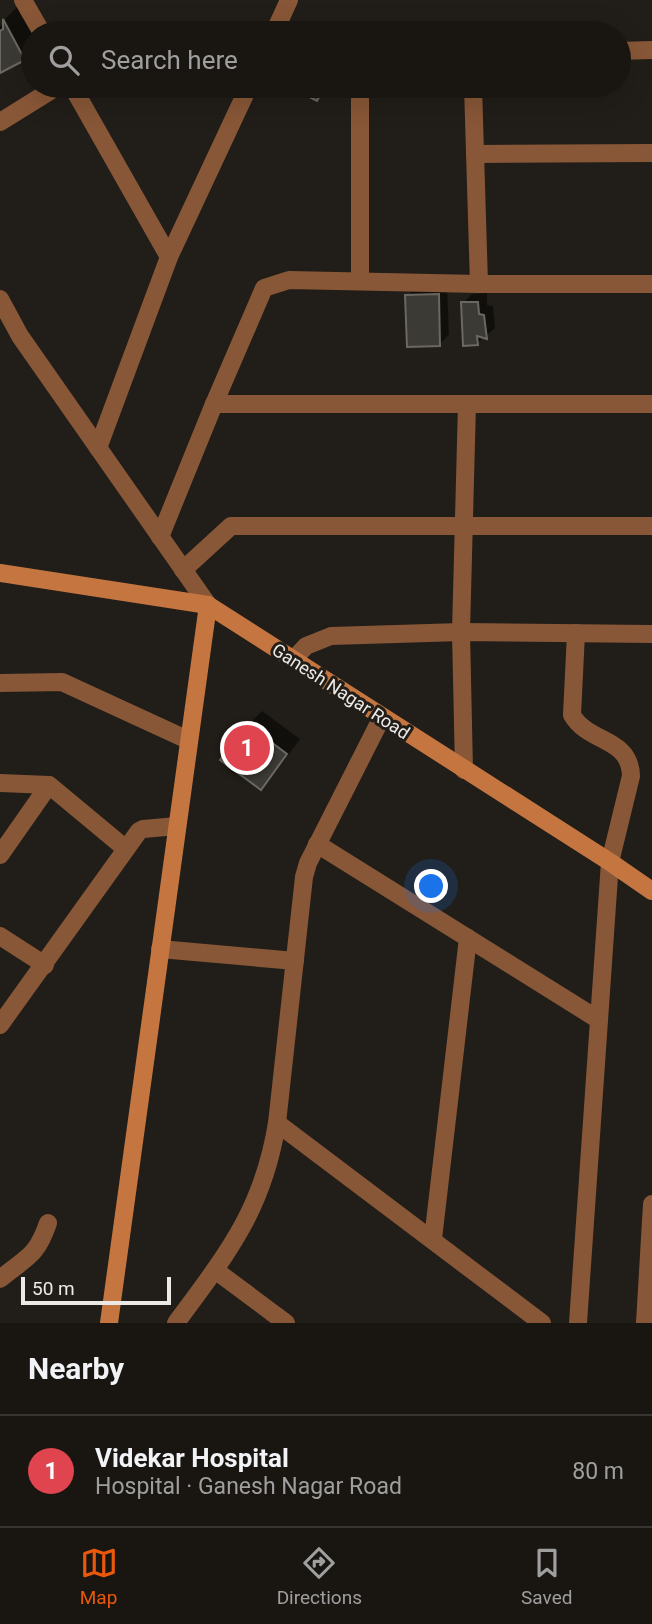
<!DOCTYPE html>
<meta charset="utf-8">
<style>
:root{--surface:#191612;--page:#262320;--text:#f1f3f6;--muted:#9f9f9f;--line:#373532;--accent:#ea580c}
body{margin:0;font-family:Roboto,sans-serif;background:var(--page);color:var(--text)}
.scale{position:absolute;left:21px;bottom:18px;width:150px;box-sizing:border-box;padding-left:7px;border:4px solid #ece9e6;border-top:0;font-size:19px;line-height:24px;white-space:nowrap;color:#ece9e6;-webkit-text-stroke:5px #211d18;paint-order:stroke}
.you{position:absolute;left:432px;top:887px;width:24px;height:24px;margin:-18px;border:5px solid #fff;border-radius:50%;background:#1a73e8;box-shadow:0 0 0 10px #1a73e833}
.badge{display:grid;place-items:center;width:46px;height:46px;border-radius:50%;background:var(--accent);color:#fff;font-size:23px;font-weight:700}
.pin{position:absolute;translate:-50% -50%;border:4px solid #fff;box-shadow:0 2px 7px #0006}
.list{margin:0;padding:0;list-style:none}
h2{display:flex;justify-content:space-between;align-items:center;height:91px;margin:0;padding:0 28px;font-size:30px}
h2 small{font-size:23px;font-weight:400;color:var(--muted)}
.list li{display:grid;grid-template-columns:46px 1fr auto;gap:21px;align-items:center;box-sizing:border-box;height:112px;padding:0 28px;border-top:2px solid var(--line)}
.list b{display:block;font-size:26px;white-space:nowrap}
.list p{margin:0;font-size:23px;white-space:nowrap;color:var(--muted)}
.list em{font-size:23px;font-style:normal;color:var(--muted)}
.icon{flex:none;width:38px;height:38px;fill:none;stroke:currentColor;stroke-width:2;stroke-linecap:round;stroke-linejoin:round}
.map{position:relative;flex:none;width:652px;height:1323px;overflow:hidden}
.search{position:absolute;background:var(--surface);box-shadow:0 7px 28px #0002;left:21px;right:21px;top:21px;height:77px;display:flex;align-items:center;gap:18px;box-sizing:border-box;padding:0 24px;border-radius:38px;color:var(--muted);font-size:26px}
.sheet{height:203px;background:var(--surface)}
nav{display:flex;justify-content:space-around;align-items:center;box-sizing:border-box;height:98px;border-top:2px solid var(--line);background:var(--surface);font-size:19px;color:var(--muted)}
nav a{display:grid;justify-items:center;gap:4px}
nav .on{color:var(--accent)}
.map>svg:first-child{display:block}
.shadow{fill:#0007}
.building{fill:#3c3a34;stroke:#6a6861;stroke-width:2}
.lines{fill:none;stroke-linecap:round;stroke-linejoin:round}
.street{stroke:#885737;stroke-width:18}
.secondary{stroke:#c57640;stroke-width:18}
.labels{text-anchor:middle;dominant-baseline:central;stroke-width:6;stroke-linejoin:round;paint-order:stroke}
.street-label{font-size:18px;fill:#ece9e6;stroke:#211d18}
</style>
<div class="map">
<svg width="652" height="1323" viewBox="0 0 652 1323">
<rect width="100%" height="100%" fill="#211d18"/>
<g class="shadow">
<polygon points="18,6 33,35 33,49 24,58 0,71 0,26 5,23 5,19"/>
<polygon points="297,22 318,33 286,33"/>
<polygon points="292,86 330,86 317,99"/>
<polygon points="447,285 449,334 440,344 407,296 417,287"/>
<polygon points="487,293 487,305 493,306 495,328 477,343 463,303 472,294"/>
<polygon points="262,711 300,739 274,774 260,788 248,725"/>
</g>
<g class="building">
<polygon points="3,19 25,60 0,73 0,31 3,29"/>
<polygon points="288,86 325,86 317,101"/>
<polygon points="439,294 440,346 407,347 405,295"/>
<polygon points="461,302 478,302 479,314 484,315 487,339 477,336 478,345 463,346"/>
<polygon points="247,724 287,754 261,790 220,760"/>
</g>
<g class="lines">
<g class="street">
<polyline points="23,0 42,33"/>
<polyline points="274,33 289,0"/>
<polyline points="619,51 652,50"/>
<polyline points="72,86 169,257"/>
<polyline points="360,86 360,281"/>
<polyline points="473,86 479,284"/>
<polyline points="0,122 58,86"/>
<polyline points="475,154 652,153"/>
<polyline points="0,299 20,336 208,605"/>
<polyline points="214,404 264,288 289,280 479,284 652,284"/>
<polyline points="98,448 169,257 249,86"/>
<polyline points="160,537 214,404 652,404"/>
<polyline points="183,570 231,526 652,526"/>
<path d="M576 633 572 715C589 744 630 737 631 776L610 862 578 1323"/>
<polyline points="293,660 306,646 331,636 461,632 652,634"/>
<polyline points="0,683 62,682 188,740"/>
<polyline points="464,770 461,632 467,404"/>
<polyline points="0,783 49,785 126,849"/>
<polyline points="317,844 599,1020"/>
<polyline points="0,855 49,785"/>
<polyline points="0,936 45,965"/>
<polyline points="160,949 295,961"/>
<polyline points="0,1025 139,831 143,829 177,826"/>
<polyline points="277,1123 542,1323"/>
<polyline points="433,1239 468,938"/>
<polyline points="215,1270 286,1323"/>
<path d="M0 1279C26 1257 36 1258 48 1223"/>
<path d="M176 1323C227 1254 263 1210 277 1123L304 877 308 863 382 717"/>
<polyline points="645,1323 652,1204"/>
</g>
<g class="secondary">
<polyline points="0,573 208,605 610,862 652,891"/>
<polyline points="109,1323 208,605"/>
</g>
</g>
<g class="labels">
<g class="street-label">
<text transform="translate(341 691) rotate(33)">Ganesh Nagar Road</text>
</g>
</g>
</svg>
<div class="scale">50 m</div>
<div class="you"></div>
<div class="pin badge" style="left:247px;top:748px;background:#e0444e">1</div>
<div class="search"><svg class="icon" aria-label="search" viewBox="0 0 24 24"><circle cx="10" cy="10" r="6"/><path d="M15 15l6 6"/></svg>Search here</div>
</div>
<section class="sheet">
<h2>Nearby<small></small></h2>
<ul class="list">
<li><span class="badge" style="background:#e0444e">1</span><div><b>Videkar Hospital</b><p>Hospital · Ganesh Nagar Road</p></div><em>80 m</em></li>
</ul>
</section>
<nav>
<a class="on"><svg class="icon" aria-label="map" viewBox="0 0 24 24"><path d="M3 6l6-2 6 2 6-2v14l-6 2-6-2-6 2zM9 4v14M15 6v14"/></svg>Map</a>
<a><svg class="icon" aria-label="directions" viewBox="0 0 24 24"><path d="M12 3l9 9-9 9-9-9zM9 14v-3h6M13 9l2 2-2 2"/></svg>Directions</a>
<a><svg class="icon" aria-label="saved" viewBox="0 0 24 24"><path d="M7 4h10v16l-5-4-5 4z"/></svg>Saved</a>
</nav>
